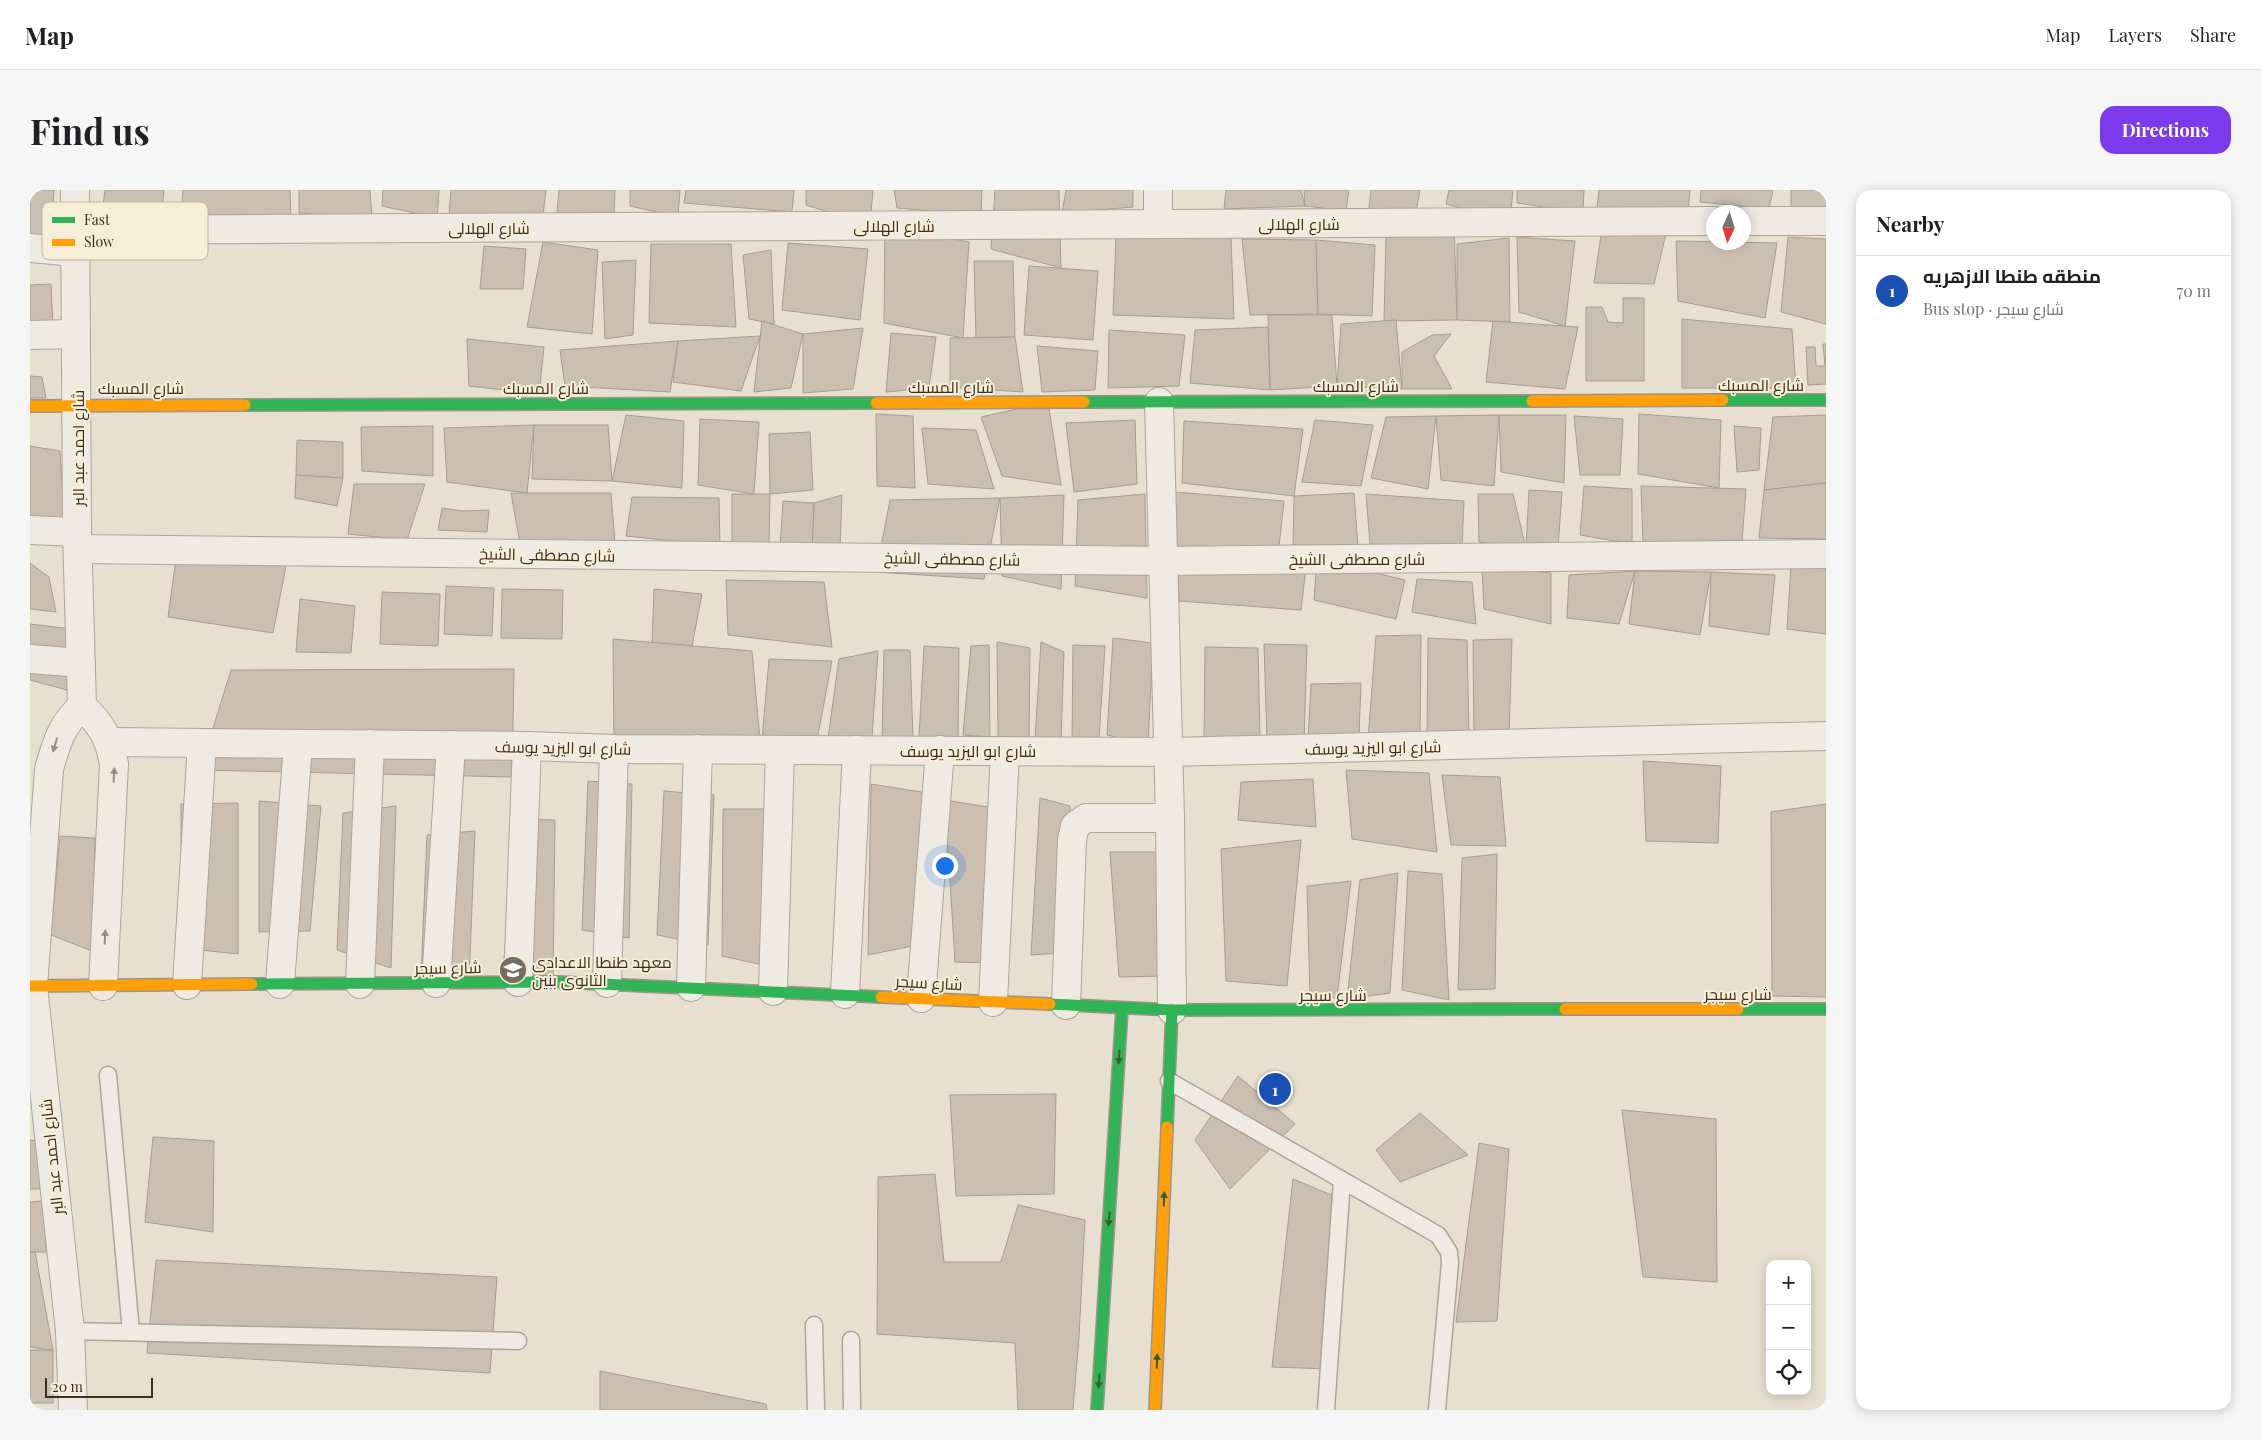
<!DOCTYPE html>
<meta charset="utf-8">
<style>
:root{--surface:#fff;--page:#f6f6f6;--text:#202124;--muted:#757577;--line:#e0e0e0;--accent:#7c3aed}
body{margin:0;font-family:"Playfair Display",Cairo,serif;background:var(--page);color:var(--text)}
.controls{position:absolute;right:15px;bottom:15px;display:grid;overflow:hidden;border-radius:10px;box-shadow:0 2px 12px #0003}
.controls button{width:45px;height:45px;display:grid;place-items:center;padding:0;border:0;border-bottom:1px solid var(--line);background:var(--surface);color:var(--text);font:25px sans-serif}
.compass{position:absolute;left:1676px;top:15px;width:45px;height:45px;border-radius:50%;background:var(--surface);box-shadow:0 2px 12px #0003;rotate:184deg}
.scale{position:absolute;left:15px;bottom:12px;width:108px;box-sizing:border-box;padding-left:5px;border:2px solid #3d2e20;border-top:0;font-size:14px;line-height:18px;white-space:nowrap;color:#3d2e20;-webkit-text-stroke:4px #f7eed8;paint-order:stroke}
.you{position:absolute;left:914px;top:675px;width:18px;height:18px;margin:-12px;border:4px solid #fff;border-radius:50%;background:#1a73e8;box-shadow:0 0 0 8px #1a73e833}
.badge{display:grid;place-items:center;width:32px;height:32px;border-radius:50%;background:var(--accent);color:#fff;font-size:16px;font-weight:700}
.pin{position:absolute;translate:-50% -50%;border:2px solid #fff;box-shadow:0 1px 5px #0006}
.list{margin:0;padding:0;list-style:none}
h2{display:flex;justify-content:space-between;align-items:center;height:65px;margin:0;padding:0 20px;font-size:21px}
h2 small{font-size:16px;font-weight:400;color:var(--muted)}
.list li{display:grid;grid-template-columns:32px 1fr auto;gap:15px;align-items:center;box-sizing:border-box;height:70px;padding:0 20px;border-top:1px solid var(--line)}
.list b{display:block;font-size:19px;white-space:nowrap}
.list p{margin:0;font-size:16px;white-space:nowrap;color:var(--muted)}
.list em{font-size:16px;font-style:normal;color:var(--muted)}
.icon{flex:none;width:28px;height:28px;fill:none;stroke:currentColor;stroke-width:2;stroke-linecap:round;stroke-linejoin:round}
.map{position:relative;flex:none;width:1796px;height:1220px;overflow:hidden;border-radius:15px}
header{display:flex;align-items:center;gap:30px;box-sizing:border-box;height:70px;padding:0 25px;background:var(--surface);border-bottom:1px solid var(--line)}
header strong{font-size:24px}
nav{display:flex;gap:28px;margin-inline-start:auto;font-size:18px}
.intro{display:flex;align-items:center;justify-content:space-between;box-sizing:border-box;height:120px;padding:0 30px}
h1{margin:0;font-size:35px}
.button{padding:12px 22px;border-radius:15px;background:var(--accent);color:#fff;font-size:18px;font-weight:700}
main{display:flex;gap:30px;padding:0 30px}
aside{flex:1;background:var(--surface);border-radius:15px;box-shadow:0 2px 12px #0003}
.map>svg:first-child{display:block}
.building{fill:#cbbfb2;stroke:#a89c90}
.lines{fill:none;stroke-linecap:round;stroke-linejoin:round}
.lane-casing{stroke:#ada599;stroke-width:19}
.street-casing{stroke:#ada599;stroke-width:30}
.fast-casing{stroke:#9c958a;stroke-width:14}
.slow-casing{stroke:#9c958a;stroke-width:14}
.lane{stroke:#efebe3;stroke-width:16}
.street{stroke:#efebe3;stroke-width:28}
.fast{stroke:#30b455;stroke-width:11}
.slow{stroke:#ff9f0a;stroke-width:11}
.oneway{fill:#968c82}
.oneway2{fill:#385d33}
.labels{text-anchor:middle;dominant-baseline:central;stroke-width:4;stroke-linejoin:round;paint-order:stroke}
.street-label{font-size:16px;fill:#3d2e20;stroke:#f7eed8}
.poi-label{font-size:16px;fill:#3d2e20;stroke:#f7eed8;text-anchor:start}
.key{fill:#f7eed8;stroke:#bfb4a1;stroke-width:1}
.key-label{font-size:14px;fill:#3d2e20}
</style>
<header>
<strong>Map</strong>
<nav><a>Map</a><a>Layers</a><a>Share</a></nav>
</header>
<div class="intro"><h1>Find us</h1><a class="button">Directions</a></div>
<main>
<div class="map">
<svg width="1796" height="1220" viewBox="0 0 1796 1220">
<rect width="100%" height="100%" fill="#e7e0d1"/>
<g class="building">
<polygon points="0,0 24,0 21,50 0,47"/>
<polygon points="75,0 134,0 131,28 73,15"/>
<polygon points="153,0 260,0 261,28 151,23"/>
<polygon points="269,0 340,0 342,29 269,23"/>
<polygon points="353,0 409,0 407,28 352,16"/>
<polygon points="421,0 516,0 513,25 419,24"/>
<polygon points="529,0 585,0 584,24 527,23"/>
<polygon points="600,0 650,0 648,27 600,16"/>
<polygon points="656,0 764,0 762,22 654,13"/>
<polygon points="776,0 843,0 840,35 776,15"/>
<polygon points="864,0 952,0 951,25 867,18"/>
<polygon points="965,0 1029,0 1031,78 961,59"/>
<polygon points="1036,0 1103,0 1103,17 1032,23"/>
<polygon points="1196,0 1271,0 1275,16 1194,19"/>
<polygon points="1274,0 1319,0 1316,21 1275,16"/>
<polygon points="1341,0 1390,0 1386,22 1345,24 1339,17"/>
<polygon points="1419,0 1483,0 1480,32 1416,14"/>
<polygon points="1487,0 1554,0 1553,23 1487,13"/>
<polygon points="1569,0 1660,0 1658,21 1567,19"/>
<polygon points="1671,0 1743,0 1739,19 1670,12"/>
<polygon points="1761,0 1796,0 1796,18 1761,17"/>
<polygon points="1424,33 1427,130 1354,131 1356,46"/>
<polygon points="855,35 939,52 933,148 854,133"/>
<polygon points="1636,44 1624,94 1564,93 1571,45"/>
<polygon points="1086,47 1201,47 1204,129 1083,125"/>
<polygon points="1487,47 1545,51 1535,136 1489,122"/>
<polygon points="1758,47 1796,49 1796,134 1751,122"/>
<polygon points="1479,48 1480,132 1427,130 1427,54"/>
<polygon points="1212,49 1286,50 1288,124 1220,125"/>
<polygon points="1286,50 1345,55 1342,126 1288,124"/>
<polygon points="1646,51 1747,53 1735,128 1648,111"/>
<polygon points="513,52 568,60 562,144 497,137"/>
<polygon points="758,53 838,59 830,130 752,120"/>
<polygon points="621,54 701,54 706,137 619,133"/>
<polygon points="454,56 496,59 493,99 450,99"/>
<polygon points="741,60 744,134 719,129 713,65"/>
<polygon points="606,70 603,145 575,149 572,72"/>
<polygon points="944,71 983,71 985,147 946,148"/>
<polygon points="999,76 1068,81 1063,150 994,145"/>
<polygon points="21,94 23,135 0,136 0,95"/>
<polygon points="1593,108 1614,108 1614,191 1556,191 1556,117 1572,117 1578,132 1593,133"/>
<polygon points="1238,125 1302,125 1307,196 1240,200"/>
<polygon points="1652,129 1762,139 1766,198 1652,198"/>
<polygon points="1366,130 1372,199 1307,196 1311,134"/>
<polygon points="732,131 773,144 761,198 724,202"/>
<polygon points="1463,131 1548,137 1535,199 1456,192"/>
<polygon points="1238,137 1240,200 1160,193 1165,140"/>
<polygon points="833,138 823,199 773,203 773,144"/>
<polygon points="1079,140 1155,145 1149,196 1078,198"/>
<polygon points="861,143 906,147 899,198 856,202"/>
<polygon points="1421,144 1404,166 1422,199 1372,199 1372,162 1402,145"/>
<polygon points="730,146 711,201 643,192 648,151"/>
<polygon points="985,147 993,202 920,197 920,148"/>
<polygon points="437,149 514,157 509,204 439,196"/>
<polygon points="648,151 640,202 535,196 530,160"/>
<polygon points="1793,154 1796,154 1796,194 1778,195 1776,157 1785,157 1786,176 1795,176"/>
<polygon points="1007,156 1068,161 1065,200 1012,202"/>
<polygon points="0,186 12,187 16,208 0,208"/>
<polygon points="1018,212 1031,295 972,286 951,227"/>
<polygon points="846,224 883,226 885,298 847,296"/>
<polygon points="1609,224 1691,230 1689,298 1608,284"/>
<polygon points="596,225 654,231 652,298 582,291"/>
<polygon points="1469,225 1536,225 1534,293 1471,282"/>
<polygon points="1469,225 1464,296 1411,290 1406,226"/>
<polygon points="1796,225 1796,293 1734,300 1743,227"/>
<polygon points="1406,226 1398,299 1341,288 1356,227"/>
<polygon points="1544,226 1593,229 1590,285 1550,285"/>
<polygon points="670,229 729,232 724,304 668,295"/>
<polygon points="1105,230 1107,294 1044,302 1036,233"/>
<polygon points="1285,230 1343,235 1331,296 1272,292"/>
<polygon points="1154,231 1273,239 1264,306 1152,293"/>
<polygon points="504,235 578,235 582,291 502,289"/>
<polygon points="504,235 497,303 417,292 414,238"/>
<polygon points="403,236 403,286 332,281 331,237"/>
<polygon points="1704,236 1731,238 1729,280 1707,282"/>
<polygon points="892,238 946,240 964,299 898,294"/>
<polygon points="780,242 783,300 740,304 739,244"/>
<polygon points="267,250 313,252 313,288 266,285"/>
<polygon points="0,256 30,261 35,342 0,331"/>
<polygon points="266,285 313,288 307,316 265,308"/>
<polygon points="1796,293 1796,349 1729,348 1734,300"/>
<polygon points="324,294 395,294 377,350 318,344"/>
<polygon points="1554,296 1602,299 1602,354 1550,345"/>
<polygon points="1611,296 1716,299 1712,352 1613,354"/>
<polygon points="1499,300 1532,302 1528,358 1496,358"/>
<polygon points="1145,302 1254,311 1249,357 1145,370"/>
<polygon points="481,303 581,303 586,365 490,354"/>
<polygon points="1324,303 1328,357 1263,355 1264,306"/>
<polygon points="702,304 740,304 739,354 702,366"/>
<polygon points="1115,304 1117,408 1045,396 1048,310"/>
<polygon points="1336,304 1434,311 1432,357 1340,354"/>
<polygon points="1448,304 1483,304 1496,358 1449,352"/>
<polygon points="812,305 810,359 782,359 784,313"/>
<polygon points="1034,305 1031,399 972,386 970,308"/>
<polygon points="602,307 689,308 690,356 596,346"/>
<polygon points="970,308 954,389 846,382 860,310"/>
<polygon points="753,311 784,313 782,359 750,358"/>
<polygon points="412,318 432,321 459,320 457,342 408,340"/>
<polygon points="146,369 257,371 243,443 138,427"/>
<polygon points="1277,369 1271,420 1149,411 1148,382"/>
<polygon points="1287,369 1375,390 1366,429 1284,410"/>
<polygon points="0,373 19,387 26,422 0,419"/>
<polygon points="1452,376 1521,383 1521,434 1454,419"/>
<polygon points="1761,376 1796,377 1796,444 1757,439"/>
<polygon points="1605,381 1681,382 1670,445 1599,434"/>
<polygon points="1605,381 1589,434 1537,428 1539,385"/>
<polygon points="1681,382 1745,385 1739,445 1679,436"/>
<polygon points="1387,389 1442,392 1446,434 1382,422"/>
<polygon points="696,390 794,392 802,457 698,445"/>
<polygon points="416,396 464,398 462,446 414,444"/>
<polygon points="472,399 533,400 532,449 471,448"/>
<polygon points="624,399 672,404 662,456 622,453"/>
<polygon points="352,402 410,404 408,456 350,454"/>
<polygon points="270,409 325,416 321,463 266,462"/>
<polygon points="0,434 42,439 37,500 0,490"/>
<polygon points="1391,445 1390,548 1338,549 1346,446"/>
<polygon points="1083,448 1123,453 1118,554 1077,545"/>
<polygon points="1398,448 1437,450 1439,546 1397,545"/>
<polygon points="583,449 722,461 731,562 584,559"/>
<polygon points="1482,449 1479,546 1444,548 1443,450"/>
<polygon points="967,452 1000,458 999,550 968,548"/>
<polygon points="1011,452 1034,462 1031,551 1005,549"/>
<polygon points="1234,454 1277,455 1274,552 1237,551"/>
<polygon points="959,455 960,547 933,545 941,456"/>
<polygon points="1043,455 1075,456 1069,548 1042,549"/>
<polygon points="894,456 929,458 928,549 889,547"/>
<polygon points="1175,457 1228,458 1230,549 1174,551"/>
<polygon points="854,460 880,460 883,548 852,551"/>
<polygon points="848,461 842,548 798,548 809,469"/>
<polygon points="739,469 802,471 784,566 731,562"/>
<polygon points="484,479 482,587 170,580 201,480"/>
<polygon points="1331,493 1329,546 1278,550 1281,494"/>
<polygon points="1613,571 1691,576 1688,653 1616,651"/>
<polygon points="1316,580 1399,583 1407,662 1322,649"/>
<polygon points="1412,585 1470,587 1476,656 1421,655"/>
<polygon points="1283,589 1286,637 1208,630 1211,592"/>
<polygon points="558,591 602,594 599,748 552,740"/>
<polygon points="841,594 897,603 887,755 838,765"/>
<polygon points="634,601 684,605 678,755 627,745"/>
<polygon points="1010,608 1040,616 1032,763 1001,765"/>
<polygon points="915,610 964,618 962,773 925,772"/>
<polygon points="229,611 291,616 280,741 229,742"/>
<polygon points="208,613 208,764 151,758 151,614"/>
<polygon points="1796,614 1796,807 1742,806 1741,622"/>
<polygon points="366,616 361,778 307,760 313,623"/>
<polygon points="693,619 738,619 737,776 692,766"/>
<polygon points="487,629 525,630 523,796 472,789"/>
<polygon points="445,641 439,791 391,785 397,645"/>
<polygon points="30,646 65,648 62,761 21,745"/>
<polygon points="1271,650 1257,796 1196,791 1191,659"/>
<polygon points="1080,662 1134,662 1135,786 1089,787"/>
<polygon points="1467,664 1465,799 1428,800 1432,668"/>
<polygon points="1378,681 1412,684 1419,810 1372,800"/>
<polygon points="1368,683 1360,803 1317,809 1330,690"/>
<polygon points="1321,691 1307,808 1280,806 1277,696"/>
<polygon points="1208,886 1265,934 1200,999 1165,950"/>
<polygon points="1026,904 1024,1004 926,1006 920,905"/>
<polygon points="1592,920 1686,929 1687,1092 1613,1087"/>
<polygon points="1390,923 1438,965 1370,992 1346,960"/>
<polygon points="123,947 184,951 183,1042 115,1032"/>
<polygon points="0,950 9,951 13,999 0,999"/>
<polygon points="1449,953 1479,959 1467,1131 1426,1132"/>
<polygon points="905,984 914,1072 971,1072 988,1015 1055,1030 1049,1147 1043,1220 988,1220 985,1153 847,1144 848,987"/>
<polygon points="1263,989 1311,1009 1299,1179 1242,1177"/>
<polygon points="14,1011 16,1062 0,1062 0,1012"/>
<polygon points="0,1062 5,1062 23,1160 0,1157"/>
<polygon points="126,1070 467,1087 460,1183 117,1163"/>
<rect x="0" y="1160" width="23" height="53"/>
<polygon points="570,1181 736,1214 737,1220 570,1220"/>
</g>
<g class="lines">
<defs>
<g id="lane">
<polyline points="78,885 101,1142"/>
<polyline points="1139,891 1408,1045 1419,1062 1420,1073 1407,1220"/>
<polyline points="784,1135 786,1220"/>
<polyline points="40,1141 488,1151"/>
<polyline points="821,1150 822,1220"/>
<polyline points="1296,1220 1312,990"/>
</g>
<g id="street">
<path d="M45 0 47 342 52 516C72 535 79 547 84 574L73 796"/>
<polyline points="1128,0 1128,34"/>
<polyline points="1714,31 1796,31"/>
<polyline points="45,40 1684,31"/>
<polyline points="0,58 45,62"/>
<polyline points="0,145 46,144"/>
<polyline points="1129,212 1140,628 1142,820"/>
<polyline points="0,340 47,342"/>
<polyline points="48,359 1133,371 1796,364"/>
<polyline points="0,469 51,473"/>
<polyline points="80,552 497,556 584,559 1138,562 1796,546"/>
<polyline points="488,792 497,556"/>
<polyline points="406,793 421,555"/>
<polyline points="577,793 584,559"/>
<polyline points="250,794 268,554"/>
<polyline points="330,794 340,554"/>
<polyline points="157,795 172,553"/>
<polyline points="661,797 668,559"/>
<polyline points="743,801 750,560"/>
<polyline points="815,804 827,560"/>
<polyline points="891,808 910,560"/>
<polyline points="963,812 975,561"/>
<polyline points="1036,815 1042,650 1045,636 1056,628 1140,628"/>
<path d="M43 1220 40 1141 3 796 19 579C27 551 31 536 52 516"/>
</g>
<g id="fast">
<polyline points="1693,210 1796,210"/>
<polyline points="1054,212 1502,211"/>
<polyline points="215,215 846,213"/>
<polyline points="222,794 528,792 851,807"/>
<polyline points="1020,814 1142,820 1535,819"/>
<polyline points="1708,819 1796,819"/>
<polyline points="1137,937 1142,820"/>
<polyline points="1067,1220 1092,818"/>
</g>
<g id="slow">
<polyline points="1502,211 1693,210"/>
<polyline points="846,213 1054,212"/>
<polyline points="0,216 215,215"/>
<polyline points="0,796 222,794"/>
<polyline points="851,807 1020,814"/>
<polyline points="1535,819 1708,819"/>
<polyline points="1125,1220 1137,937"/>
</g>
</defs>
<use href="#lane" class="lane-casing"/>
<use href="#street" class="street-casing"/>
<use href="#fast" class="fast-casing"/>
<use href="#slow" class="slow-casing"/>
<use href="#lane" class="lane"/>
<use href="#street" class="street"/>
<use href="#fast" class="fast"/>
<use href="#slow" class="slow"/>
</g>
<defs><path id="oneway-solid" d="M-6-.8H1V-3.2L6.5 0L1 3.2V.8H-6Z" transform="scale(1.25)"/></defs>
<g class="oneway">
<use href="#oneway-solid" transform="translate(25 555) rotate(107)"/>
<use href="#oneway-solid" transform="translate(84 585) rotate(-87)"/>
<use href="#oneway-solid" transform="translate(75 747) rotate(-87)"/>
</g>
<g class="oneway2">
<use href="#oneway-solid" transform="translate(1089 867) rotate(94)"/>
<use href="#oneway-solid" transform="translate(1134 1009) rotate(-88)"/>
<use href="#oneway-solid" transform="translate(1079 1029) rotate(94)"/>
<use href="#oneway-solid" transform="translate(1127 1171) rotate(-88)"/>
<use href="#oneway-solid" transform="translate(1069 1191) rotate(94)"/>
</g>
<defs>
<symbol id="school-disc" viewBox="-11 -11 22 22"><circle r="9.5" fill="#786c5e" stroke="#f7eed8"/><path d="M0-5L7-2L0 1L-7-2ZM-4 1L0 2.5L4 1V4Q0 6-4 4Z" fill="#fff"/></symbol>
</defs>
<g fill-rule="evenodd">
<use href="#school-disc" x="467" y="764" width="32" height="32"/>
</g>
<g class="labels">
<g class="street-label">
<text x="1269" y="33">شارع الهلالى</text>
<text x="864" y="35">شارع الهلالى</text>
<text x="459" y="37">شارع الهلالى</text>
<text x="1731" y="194">شارع المسبك</text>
<text x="1326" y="195">شارع المسبك</text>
<text x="921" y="196">شارع المسبك</text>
<text x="111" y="197">شارع المسبك</text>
<text x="516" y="197">شارع المسبك</text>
<text transform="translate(47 258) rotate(-90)">شارع احمد عبد البر</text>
<text transform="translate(517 364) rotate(1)">شارع مصطفى الشيخ</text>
<text transform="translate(922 368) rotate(1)">شارع مصطفى الشيخ</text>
<text x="1327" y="368">شارع مصطفى الشيخ</text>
<text transform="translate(533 557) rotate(1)">شارع ابو اليزيد يوسف</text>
<text transform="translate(1343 557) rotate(-1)">شارع ابو اليزيد يوسف</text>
<text x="938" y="560">شارع ابو اليزيد يوسف</text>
<text transform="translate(418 777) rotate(-1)">شارع سيجر</text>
<text transform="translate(899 792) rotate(3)">شارع سيجر</text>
<text x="1708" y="803">شارع سيجر</text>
<text x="1303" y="804">شارع سيجر</text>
<text transform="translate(21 967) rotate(-96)">شارع احمد عبد البر</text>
</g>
<g class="poi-label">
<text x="502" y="771">معهد طنطا الاعدادى<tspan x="502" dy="18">الثانوى بنين</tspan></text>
</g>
</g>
<rect x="12" y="12" width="166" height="58" rx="8" class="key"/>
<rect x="22" y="27" width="23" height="6" fill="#30b455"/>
<rect x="22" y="49" width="23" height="7" fill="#ff9f0a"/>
<g class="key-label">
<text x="54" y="35">Fast</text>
<text x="54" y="57">Slow</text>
</g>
</svg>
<div class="controls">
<button>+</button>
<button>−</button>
<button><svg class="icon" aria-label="locate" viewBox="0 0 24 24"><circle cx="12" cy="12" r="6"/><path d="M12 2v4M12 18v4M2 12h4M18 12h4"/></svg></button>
</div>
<svg class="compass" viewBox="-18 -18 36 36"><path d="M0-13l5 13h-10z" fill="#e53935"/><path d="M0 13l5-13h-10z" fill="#757577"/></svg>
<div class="scale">20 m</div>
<div class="you"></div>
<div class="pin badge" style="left:1245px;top:899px;background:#1a4fb4">1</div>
</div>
<aside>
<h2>Nearby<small></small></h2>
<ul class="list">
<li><span class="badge" style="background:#1a4fb4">1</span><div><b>منطقه طنطا الازهريه</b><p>Bus stop · شارع سيجر</p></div><em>70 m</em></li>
</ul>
</aside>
</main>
